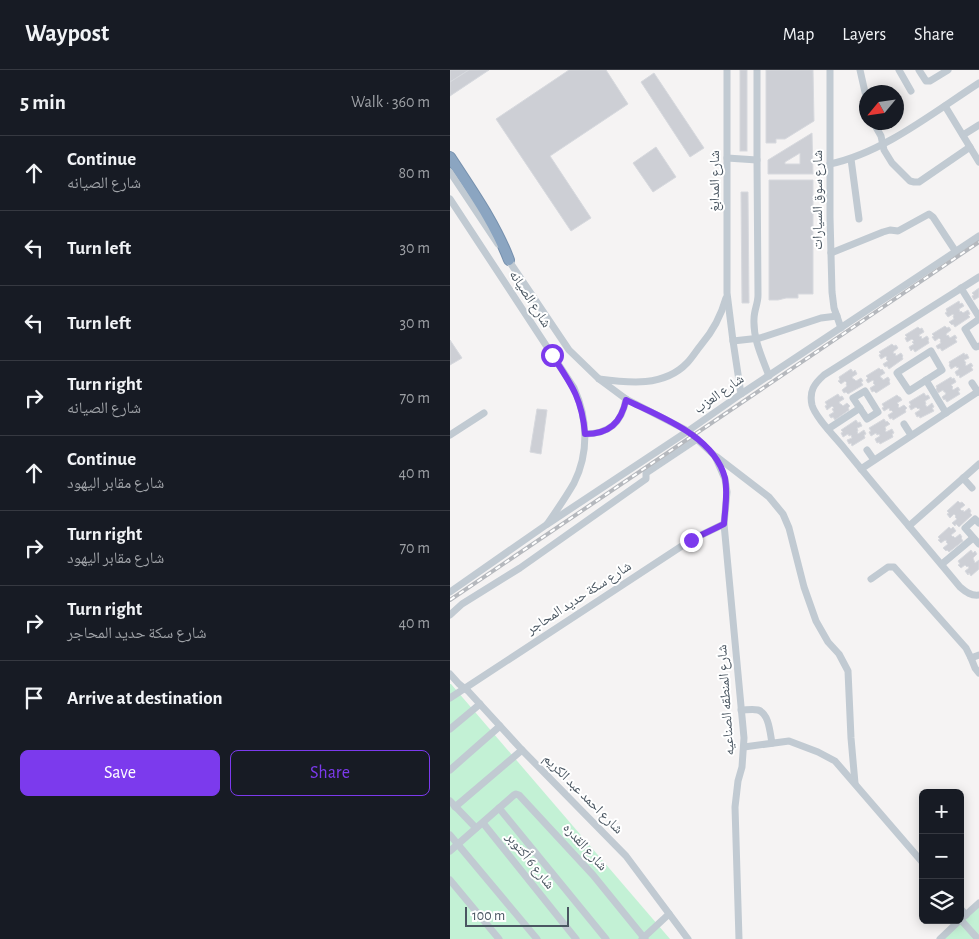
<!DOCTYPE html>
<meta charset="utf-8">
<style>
:root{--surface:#171b24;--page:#20242c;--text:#f1f3f6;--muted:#9ea1a6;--line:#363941;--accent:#7c3aed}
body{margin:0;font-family:"Alegreya Sans","Noto Naskh Arabic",sans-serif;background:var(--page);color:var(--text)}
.controls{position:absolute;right:15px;bottom:15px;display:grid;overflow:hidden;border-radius:8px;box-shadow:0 2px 12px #0003}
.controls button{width:45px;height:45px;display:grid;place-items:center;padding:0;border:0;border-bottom:1px solid var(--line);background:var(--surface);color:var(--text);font:25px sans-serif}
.compass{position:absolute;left:409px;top:15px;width:45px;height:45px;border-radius:50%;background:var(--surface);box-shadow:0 2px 12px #0003;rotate:241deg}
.scale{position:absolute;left:15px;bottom:12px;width:104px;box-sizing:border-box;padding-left:5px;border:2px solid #4a5661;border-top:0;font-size:14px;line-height:18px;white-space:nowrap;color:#4a5661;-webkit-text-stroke:4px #fff;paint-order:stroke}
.stop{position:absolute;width:15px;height:15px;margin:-11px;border:4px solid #7c3aed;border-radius:50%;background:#fff}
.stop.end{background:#7c3aed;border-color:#fff;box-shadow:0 1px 5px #0008}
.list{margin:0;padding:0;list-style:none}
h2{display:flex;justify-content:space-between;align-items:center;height:65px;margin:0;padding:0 20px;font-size:21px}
h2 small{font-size:16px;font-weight:400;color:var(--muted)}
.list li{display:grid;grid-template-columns:32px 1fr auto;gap:15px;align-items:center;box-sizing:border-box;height:75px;padding:0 20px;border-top:1px solid var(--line)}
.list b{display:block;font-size:19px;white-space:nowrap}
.list p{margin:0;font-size:16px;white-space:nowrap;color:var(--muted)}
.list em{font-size:16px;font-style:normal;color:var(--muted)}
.actions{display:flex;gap:10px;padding:15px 20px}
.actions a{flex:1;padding:11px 0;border:1px solid var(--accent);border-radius:8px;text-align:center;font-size:18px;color:var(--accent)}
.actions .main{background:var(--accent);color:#fff}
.icon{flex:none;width:28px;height:28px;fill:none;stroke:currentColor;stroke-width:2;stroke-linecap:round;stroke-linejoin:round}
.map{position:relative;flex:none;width:529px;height:869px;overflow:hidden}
header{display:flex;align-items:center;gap:30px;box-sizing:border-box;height:70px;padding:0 25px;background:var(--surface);border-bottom:1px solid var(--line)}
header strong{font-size:24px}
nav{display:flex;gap:28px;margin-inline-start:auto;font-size:18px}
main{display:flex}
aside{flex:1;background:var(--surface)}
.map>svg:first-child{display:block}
.green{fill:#c3f1d5}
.building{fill:#cdcfd5;stroke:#d7d9de;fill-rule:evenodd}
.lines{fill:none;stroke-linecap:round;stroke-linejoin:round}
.highway-casing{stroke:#7690ad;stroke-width:12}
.minor{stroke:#c1cad2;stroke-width:7}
.highway{stroke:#8ba5c1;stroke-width:10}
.rail-casing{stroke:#b5b8bd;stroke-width:4}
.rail{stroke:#fff;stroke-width:2;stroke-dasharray:5.5;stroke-linecap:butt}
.route{stroke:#7c3aed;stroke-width:6}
.labels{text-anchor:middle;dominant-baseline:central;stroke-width:4;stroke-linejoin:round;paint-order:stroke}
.street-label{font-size:14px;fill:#4a5661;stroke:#fff}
</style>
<header>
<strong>Waypost</strong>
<nav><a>Map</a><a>Layers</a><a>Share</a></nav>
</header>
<main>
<aside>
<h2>5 min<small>Walk · 360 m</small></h2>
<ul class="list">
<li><svg class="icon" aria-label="ahead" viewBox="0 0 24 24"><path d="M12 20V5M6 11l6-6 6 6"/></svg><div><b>Continue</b><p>شارع الصيانه</p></div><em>80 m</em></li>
<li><svg class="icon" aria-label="left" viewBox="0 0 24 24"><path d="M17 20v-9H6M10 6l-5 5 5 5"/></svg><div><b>Turn left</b></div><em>30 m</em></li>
<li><svg class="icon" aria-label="left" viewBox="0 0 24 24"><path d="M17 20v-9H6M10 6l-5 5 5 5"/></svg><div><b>Turn left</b></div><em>30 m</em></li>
<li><svg class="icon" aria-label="right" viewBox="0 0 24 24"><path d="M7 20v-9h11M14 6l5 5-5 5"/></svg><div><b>Turn right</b><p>شارع الصيانه</p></div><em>70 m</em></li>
<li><svg class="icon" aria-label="ahead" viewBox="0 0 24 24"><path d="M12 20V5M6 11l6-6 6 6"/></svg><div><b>Continue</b><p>شارع مقابر اليهود</p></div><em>40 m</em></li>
<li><svg class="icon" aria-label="right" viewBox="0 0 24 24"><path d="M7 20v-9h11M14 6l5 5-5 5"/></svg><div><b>Turn right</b><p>شارع مقابر اليهود</p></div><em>70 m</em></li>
<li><svg class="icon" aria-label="right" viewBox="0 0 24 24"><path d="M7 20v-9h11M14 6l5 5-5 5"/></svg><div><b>Turn right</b><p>شارع سكة حديد المحاجر</p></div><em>40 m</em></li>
<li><svg class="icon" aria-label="arrive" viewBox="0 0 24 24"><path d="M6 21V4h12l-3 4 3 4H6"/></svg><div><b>Arrive at destination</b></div></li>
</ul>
<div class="actions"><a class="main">Save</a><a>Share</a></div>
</aside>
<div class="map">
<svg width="529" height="869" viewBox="0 0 529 869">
<rect width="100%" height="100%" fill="#f5f3f3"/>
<g class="green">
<polygon points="0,614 1,614 220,869 0,869"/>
<polygon points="529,837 529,869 493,869"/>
</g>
<g class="building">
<polygon points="0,0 19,0 0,12"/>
<polygon points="19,0 39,0 0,26 0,12"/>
<polygon points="119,0 156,0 178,34 100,86 141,148 121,161 46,49"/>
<rect x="290" y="0" width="7" height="81"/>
<polygon points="316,0 363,0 364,51 335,69 326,69 326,73 316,73"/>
<polygon points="204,3 254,78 240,87 191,12"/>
<path d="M362 63 363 104H318V90ZM350 83V94H335V92Z"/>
<polygon points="206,77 226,107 203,122 183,93"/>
<polygon points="319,110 363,110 363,224 348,224 348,228 336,228 328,230 319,230"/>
<polygon points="291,122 298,122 299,233 292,233"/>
<polygon points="529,218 529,227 524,230 522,226 524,225 522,223"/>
<polygon points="509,231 510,234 512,233 514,236 509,239 510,242 511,241 513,243 518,240 520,244 518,245 520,247 505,257 503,254 502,255 499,252 504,249 503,246 504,246 503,244 498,247 495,243 497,242 496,239"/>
<polygon points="495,256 497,258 499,257 501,260 496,264 497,266 498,265 500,268 505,265 507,268 505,269 507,272 492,281 490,278 488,279 486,276 491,273 490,271 491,270 489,268 485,271 482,267 484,266 482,264"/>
<polygon points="468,257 470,259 472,258 474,262 469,265 470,267 471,266 472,269 477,266 479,269 478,270 479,273 465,282 463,279 461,281 459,277 464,274 462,272 464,271 462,269 457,272 455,268 457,267 455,265"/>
<polygon points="0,270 12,288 0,295"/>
<polygon points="442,274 444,276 446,275 448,278 443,282 444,284 445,283 446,286 451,283 453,286 452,287 453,289 439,299 437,296 435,297 433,294 438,291 436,289 437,288 436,286 431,289 429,285 431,284 429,282"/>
<polygon points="514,283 515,285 517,284 519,288 514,290 516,293 515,293 516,296 521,293 523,296 521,297 523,300 510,308 509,305 507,306 505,302 509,299 508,297 507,298 506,296 501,299 499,295 500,294 499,292"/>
<polygon points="429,298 431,300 432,299 435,303 430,306 431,308 432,308 433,310 438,307 440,310 439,311 440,314 426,323 424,321 422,322 420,318 425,315 423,313 424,312 423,310 418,313 416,310 418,308 416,306"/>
<polygon points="401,299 403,302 405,300 407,304 402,307 403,309 404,309 406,311 411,308 413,311 411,312 413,315 398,324 396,322 394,323 392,320 397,316 396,314 397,313 395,311 391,314 388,311 390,310 389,307"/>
<polygon points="501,307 502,309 504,308 506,312 501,315 503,317 502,318 503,320 508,317 510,320 508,321 510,324 497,332 495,329 494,330 492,327 496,324 495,322 494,322 493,320 488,323 486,319 487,318 486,316"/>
<polygon points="474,323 476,326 478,325 480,328 475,331 476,334 475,334 477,337 482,333 484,337 482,338 484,341 470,348 469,346 467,347 465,343 470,340 469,338 468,339 466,337 461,340 459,336 461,335 459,332"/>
<polygon points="388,324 390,327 392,326 394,329 389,332 390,334 391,334 393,336 397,333 400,336 398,338 399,340 385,350 383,347 381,348 379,345 384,342 382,339 384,338 382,336 377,340 375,336 377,335 375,332"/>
<polygon points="447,325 449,327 450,327 452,330 447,333 449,335 448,336 449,338 454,335 457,338 455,340 456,342 443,350 442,348 440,349 438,345 443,342 441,340 440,341 439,338 434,341 432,338 434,337 432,334"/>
<polygon points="87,339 97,340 91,384 80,382"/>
<polygon points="434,349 436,352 437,351 440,354 435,357 436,360 435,360 436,362 442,359 444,363 442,364 443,367 430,374 429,372 427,373 425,369 430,366 429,364 427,365 426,363 421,366 419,362 421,361 419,358"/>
<polygon points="406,350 408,353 410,352 412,356 407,358 408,361 407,361 408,364 414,360 416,364 414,365 415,368 402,376 401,373 399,374 397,370 402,368 401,365 399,366 398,364 393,367 391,363 393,362 391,360"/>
<polygon points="508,431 510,433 512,432 515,435 510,439 512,441 513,440 514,442 519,438 521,441 520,443 522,445 509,457 506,454 505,456 502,453 507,449 505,447 506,446 504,444 500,448 497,444 499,443 497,441"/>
<polygon points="499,457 501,459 503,457 506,461 501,465 503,467 503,466 505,468 510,464 512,467 511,468 513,471 499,482 497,480 496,481 493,478 498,474 496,472 497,471 495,470 491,473 488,470 490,469 488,467"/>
<polygon points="521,480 523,483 525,481 527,484 523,488 525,493 529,490 529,499 521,506 519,503 518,505 515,501 519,498 518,496 517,497 515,495 511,498 508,495 510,494 508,491"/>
</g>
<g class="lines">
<defs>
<path id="highway" d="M0 87C22 121 45 153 59 190"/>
</defs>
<use href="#highway" class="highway-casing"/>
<g class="minor">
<polyline points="277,0 277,223 283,271 291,324"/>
<path d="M307 0V90L308 225C308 234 304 240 304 249 303 269 312 287 319 306"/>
<polyline points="380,0 380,147 382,222 384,238 391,258"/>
<polyline points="410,0 417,31"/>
<polyline points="449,0 461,21"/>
<polyline points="469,0 476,11 480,11 498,0"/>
<polyline points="495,36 529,92"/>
<polyline points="423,52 431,66 434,80 442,93 460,111 464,112 469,112 520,77"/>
<polyline points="513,65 529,55"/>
<polyline points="277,88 307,90"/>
<polyline points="401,89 409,149"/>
<path d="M380 94C433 83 484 42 529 13"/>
<polyline points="0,102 48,174"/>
<path d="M0 129 124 318C138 349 139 383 124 413 116 427 107 440 98 453"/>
<polyline points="381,183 433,162 440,160 448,161 479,144 483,147 506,182"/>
<polyline points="57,188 119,280 149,309 176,329 238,361 265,386 275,409 277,422 274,454 294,668 292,697 288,711 285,737 289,869"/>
<path d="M529 207 374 305C364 314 359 321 362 335 365 347 386 368 394 378 432 425 472 471 510 517 516 522 521 526 529 525"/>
<polyline points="511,218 529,247"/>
<polyline points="529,249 515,259 525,276 526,277 529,276"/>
<polyline points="283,271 310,268 371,248 387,246"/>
<polygon points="481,281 492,300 459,321 447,303 448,302"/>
<path d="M149 309C179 313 214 317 237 293 242 288 246 281 251 275 263 261 271 246 276 228"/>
<polyline points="476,310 496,343"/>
<polyline points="522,313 528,322"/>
<polygon points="415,321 428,342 417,349 403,328"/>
<polyline points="454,354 461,365"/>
<polyline points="378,359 410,338"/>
<path d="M135 364C159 364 172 353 176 329"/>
<polyline points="0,365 34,343"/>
<polyline points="417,380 424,390"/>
<polyline points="267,387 319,427 333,444 339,458 354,517 366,551 378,572 389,584 398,601 401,668 405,713"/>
<polyline points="411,399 529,321"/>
<polyline points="513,408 522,418"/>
<polyline points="529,453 525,449 515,458 529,474"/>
<polyline points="459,456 529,394"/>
<polyline points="492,494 523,468"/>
<polyline points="421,509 438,497 444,497 516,578 521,588 529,585"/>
<polyline points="0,522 96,455 238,361 291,324 529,166"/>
<polyline points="0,545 12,534 70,498 196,409 196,403 247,369"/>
<polyline points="521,588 525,598 529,603"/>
<polyline points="0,604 9,614 18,621 72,680 176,786 238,869"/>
<polyline points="0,628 241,470 274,454"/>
<path d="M291 640C296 640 303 639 308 640 319 643 320 663 322 673"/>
<polyline points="0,659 30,634"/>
<polyline points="294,677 339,671 368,682 385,691 473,793"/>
<polyline points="0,700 50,656"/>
<polyline points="0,731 26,758"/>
<polyline points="5,737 72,680"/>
<polyline points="49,738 156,869"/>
<polyline points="33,753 126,869"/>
<polyline points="0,765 87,869"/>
<polyline points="0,781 64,725 66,724 69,725 143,805 195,869"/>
<polyline points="0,810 49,869"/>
<polyline points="510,838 516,845"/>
<polyline points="510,850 529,833"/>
<polyline points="511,850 528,869"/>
<polyline points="192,869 219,844"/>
<polyline points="490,869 510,850"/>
</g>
<use href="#highway" class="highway"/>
<defs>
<polyline id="rail" points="0,530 529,172"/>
</defs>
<use href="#rail" class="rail-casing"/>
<use href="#rail" class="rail"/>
</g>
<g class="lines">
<path class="route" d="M102 285C121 314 132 328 135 364 159 364 171 353 176 330 211 347 264 366 275 408 278 423 275 439 274 454L241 470"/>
</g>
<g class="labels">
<g class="street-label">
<text transform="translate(265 111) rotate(-90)">شارع المدابغ</text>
<text transform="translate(368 130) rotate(-90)">شارع سوق السيارات</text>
<text transform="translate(80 229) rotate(57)">شارع الصيانه</text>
<text transform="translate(269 324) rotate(-35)">شارع العزب</text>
<text transform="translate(129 528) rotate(-33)">شارع سكة حديد المحاجر</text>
<text transform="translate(276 630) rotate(-94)">شارع المنطقه الصناعيه</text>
<text transform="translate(133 724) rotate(45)">شارع احمد عبد الكريم</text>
<text transform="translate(135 777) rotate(48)">شارع القدره</text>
<text transform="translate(80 791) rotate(51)">شارع 6 أكتوبر</text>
</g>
</g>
</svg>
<div class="controls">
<button>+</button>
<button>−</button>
<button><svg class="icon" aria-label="layers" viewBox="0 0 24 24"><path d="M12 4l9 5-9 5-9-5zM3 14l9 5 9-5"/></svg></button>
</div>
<svg class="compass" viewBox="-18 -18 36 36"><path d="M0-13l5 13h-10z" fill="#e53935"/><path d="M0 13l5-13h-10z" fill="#9ea1a6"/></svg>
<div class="scale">100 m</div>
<div class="stop" style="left:102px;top:285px"></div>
<div class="stop end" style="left:241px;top:470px"></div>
</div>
</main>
